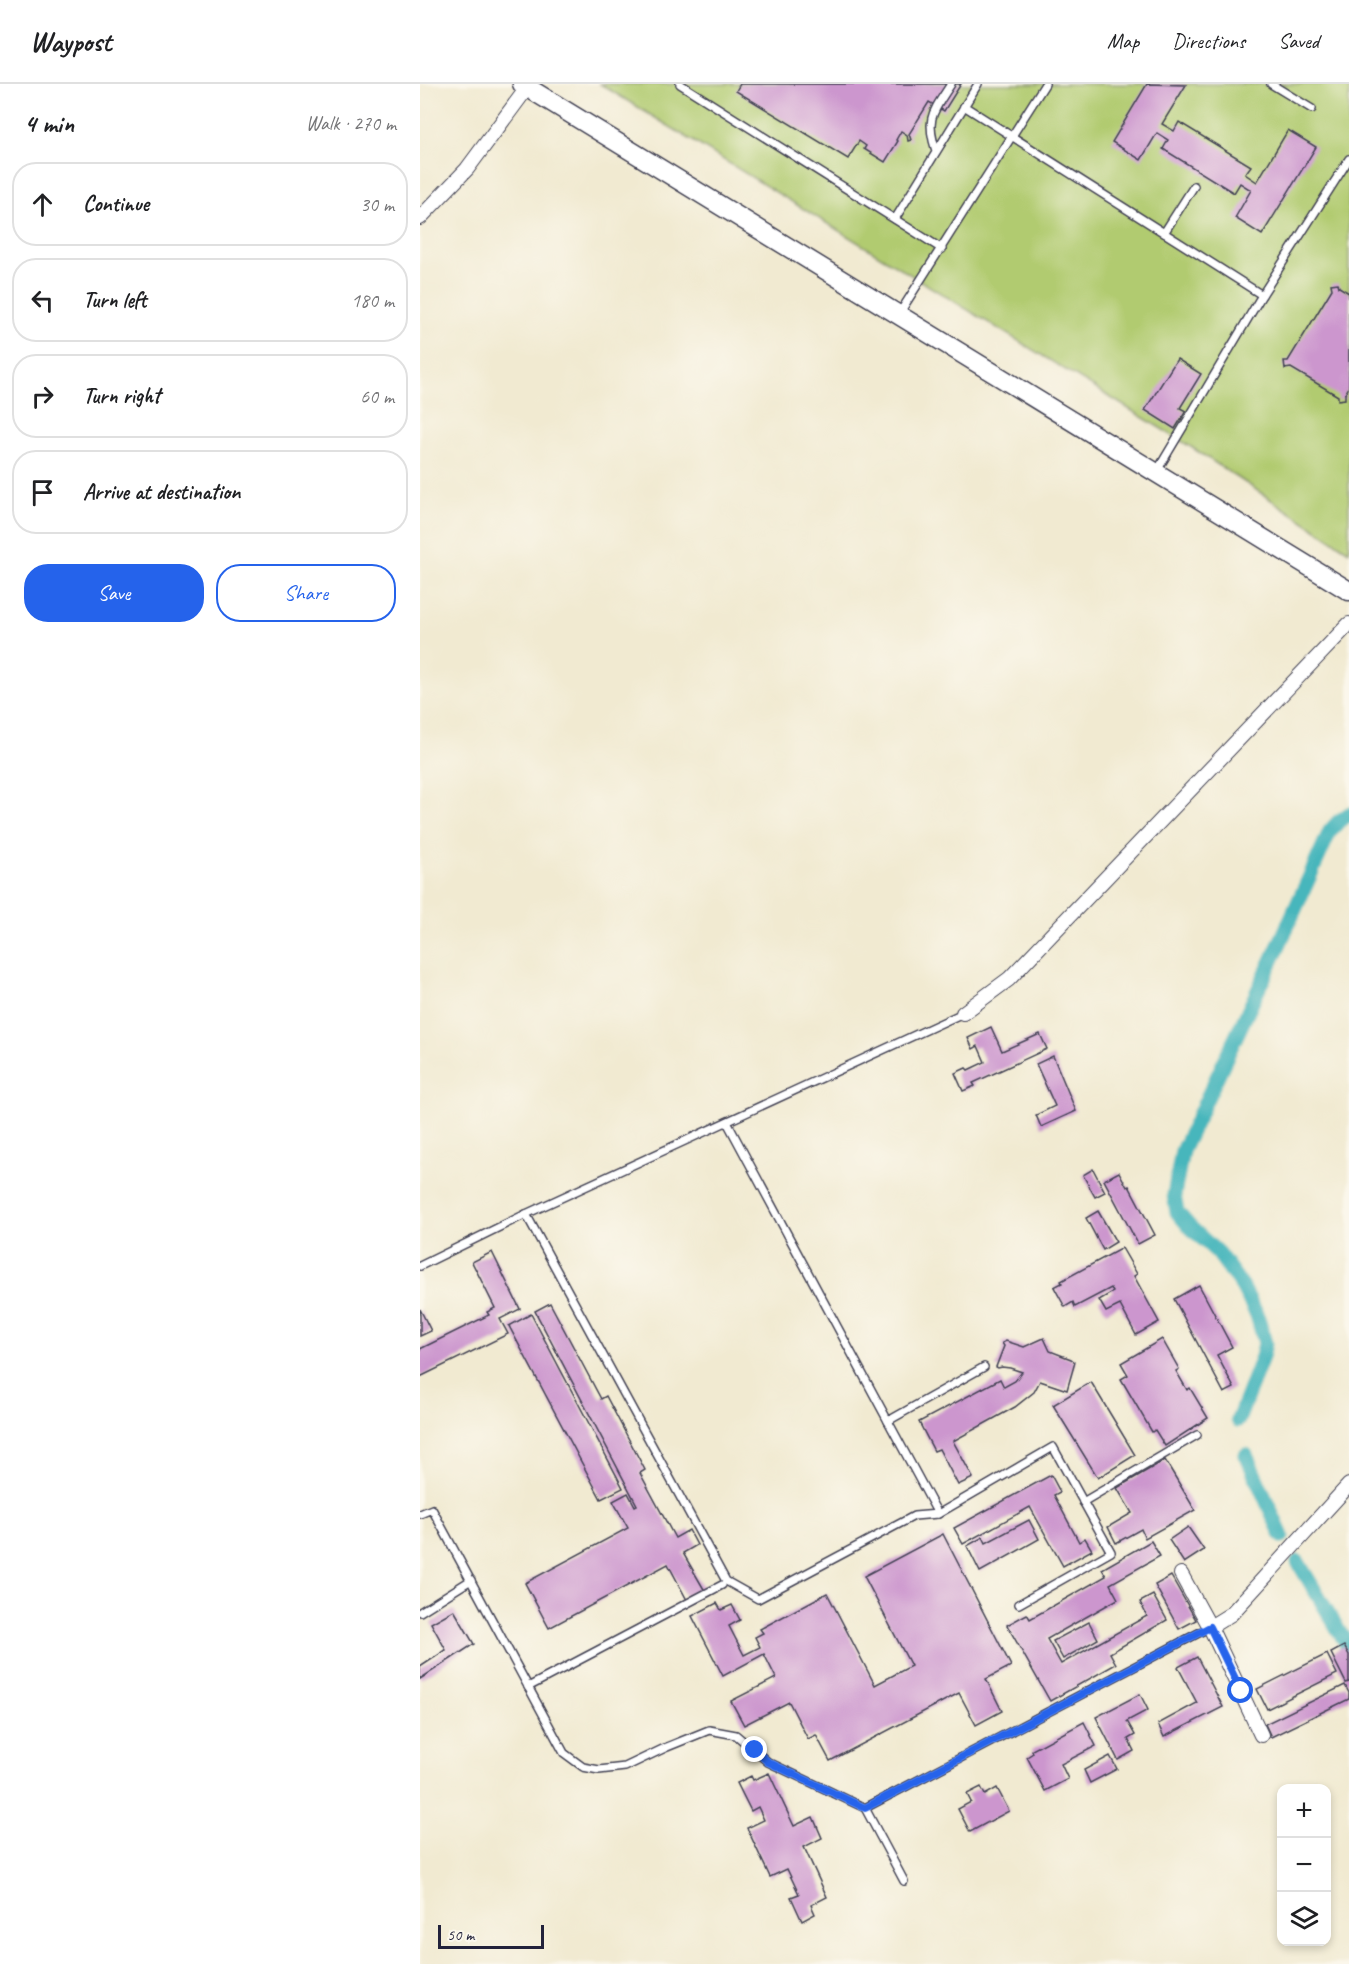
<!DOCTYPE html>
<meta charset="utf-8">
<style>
:root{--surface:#fff;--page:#f2f2f2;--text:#202124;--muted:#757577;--line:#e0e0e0;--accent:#2563eb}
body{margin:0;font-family:Caveat,sans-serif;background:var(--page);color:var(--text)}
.controls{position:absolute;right:18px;bottom:18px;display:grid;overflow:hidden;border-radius:12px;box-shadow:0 3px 9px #0003}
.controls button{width:54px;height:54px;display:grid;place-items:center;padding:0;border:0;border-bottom:2px solid var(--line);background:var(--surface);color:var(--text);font:30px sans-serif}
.scale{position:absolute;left:18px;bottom:15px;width:106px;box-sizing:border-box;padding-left:6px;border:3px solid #22223b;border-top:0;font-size:16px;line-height:21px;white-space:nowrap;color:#22223b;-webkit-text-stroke:4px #fbf7ec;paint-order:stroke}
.stop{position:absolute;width:18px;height:18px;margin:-14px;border:4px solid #2563eb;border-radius:50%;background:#fff}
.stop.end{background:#2563eb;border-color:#fff;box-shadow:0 2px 6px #0008}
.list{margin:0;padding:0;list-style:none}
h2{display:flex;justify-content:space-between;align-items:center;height:78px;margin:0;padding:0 24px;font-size:26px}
h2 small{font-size:20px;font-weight:400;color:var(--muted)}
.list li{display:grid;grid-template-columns:39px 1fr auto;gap:18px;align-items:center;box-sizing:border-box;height:84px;margin:0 12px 12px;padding:0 12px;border:2px solid var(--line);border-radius:24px}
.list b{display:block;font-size:22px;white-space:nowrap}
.list em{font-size:20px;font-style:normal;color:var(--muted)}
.actions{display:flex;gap:12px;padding:18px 24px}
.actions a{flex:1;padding:14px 0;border:2px solid var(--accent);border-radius:24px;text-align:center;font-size:21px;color:var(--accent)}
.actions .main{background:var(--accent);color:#fff}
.icon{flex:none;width:33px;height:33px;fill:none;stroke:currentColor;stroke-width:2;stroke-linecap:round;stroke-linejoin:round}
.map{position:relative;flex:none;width:929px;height:1880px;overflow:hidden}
header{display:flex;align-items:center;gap:36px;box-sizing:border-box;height:84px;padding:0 30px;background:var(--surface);border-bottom:2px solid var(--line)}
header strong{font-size:28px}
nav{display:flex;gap:33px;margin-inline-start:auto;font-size:21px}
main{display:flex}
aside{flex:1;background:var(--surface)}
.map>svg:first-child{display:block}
.green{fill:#b1cb70;stroke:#6a7656;stroke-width:1.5}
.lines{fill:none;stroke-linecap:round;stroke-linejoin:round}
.canal{stroke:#46b6bc;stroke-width:15}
.building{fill:#cc96ce}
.service-casing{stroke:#414052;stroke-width:10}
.minor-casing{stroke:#414052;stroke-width:16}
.tertiary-casing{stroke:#414052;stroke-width:21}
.service{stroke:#fff;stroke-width:7}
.minor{stroke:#fff;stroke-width:14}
.tertiary{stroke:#fff;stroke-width:18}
.route{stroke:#2563eb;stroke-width:8}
</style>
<header>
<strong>Waypost</strong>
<nav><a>Map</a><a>Directions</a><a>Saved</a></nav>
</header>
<main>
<aside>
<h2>4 min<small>Walk · 270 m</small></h2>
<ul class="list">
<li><svg class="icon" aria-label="ahead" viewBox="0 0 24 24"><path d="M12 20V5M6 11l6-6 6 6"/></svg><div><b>Continue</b></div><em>30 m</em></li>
<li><svg class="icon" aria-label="left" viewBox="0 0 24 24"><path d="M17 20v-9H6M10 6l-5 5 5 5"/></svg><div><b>Turn left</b></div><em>180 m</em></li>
<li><svg class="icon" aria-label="right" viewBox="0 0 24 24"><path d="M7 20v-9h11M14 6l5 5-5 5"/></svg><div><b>Turn right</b></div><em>60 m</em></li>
<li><svg class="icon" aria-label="arrive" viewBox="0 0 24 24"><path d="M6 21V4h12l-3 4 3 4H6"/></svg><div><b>Arrive at destination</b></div></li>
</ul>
<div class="actions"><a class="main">Save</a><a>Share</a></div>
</aside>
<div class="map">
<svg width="929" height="1880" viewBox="0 0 929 1880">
<rect width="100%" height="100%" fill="#fbf7ec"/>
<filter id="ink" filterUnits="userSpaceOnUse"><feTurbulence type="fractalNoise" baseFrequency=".0167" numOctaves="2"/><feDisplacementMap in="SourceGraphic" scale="12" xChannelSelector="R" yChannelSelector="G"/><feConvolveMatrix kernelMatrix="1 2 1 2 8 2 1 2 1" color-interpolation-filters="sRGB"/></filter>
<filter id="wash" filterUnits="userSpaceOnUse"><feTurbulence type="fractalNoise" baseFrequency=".008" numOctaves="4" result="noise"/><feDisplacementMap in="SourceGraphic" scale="24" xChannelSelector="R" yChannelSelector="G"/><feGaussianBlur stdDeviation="1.35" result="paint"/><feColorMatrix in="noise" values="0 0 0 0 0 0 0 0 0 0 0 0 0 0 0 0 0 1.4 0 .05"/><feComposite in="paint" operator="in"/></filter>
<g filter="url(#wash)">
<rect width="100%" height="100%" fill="#f1ead1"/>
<polygon class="green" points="180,0 929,0 929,467 771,363"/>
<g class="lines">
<g class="canal">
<polyline points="818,1336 842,1273 845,1259 837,1231 822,1202 798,1169 769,1142 757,1128 754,1111 762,1067 855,870 910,747 918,738 929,730"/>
<polyline points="826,1371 862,1452"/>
<polyline points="878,1478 929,1564"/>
</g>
</g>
<g id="blocks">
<g class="building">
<polygon points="320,0 541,0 524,27 509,18 489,50 491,56 488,57 487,51 481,47 476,56 478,57 465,78 444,65 446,62 439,57 428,75 316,7"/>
<polygon points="727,0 766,1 742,40 754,47 759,38 831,82 825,90 837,98 868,46 896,63 842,151 815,134 831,106 820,99 814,109 743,65 748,56 737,49 721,76 692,58"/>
<polygon points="918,199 919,203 929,209 929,303 925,310 925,315 918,316 918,312 871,284 865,285 864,277 868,277 912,205 911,200"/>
<polygon points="757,275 781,290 760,324 766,327 755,345 725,326"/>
<polygon points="571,943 582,967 620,950 627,965 553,999 555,1002 543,1007 535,989 546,984 548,986 565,978 558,962 553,965 548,954"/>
<polygon points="633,972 656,1027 621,1043 616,1031 635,1022 616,980"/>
<polygon points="673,1085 685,1108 675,1113 663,1091"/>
<polygon points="699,1088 707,1103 709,1102 735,1151 718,1160 684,1096"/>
<polygon points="678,1127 696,1158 683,1166 666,1134"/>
<polygon points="702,1164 717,1190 714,1192 739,1238 716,1251 700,1221 686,1228 679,1216 693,1208 691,1204 655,1223 653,1218 645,1223 634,1203 642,1199 641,1197"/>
<polygon points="72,1168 100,1225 80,1235 88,1250 0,1293 0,1265 69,1231 67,1228 75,1224 52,1178"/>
<polygon points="779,1201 812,1263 797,1271 814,1304 804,1309 754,1215"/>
<polygon points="130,1219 181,1315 186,1312 225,1386 220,1389 255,1454 269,1446 277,1461 263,1469 285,1507 267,1516 248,1480 129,1544 105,1499 208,1444 193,1417 208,1409 215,1422 217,1421 115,1227"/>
<polygon points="0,1225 11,1247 0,1252"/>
<polygon points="111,1230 203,1404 181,1415 89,1242"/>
<polygon points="624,1254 630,1267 651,1275 655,1278 647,1306 620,1297 614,1308 595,1323 533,1357 553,1394 538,1401 519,1365 514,1367 499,1338 580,1295 584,1303 595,1297 602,1288 590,1284 582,1283 578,1284 576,1283 584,1262 582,1259 586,1257 604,1263"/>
<polygon points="742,1255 759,1285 756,1287 767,1306 770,1304 788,1334 745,1362 735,1346 732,1348 701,1295 708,1291 701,1279"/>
<polygon points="671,1298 715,1371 678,1394 633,1321"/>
<polygon points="745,1376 775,1426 725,1454 721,1445 696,1459 688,1443 712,1429 697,1404"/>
<polygon points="631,1391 640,1408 634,1411 659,1458 665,1454 672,1466 643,1482 610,1423 543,1460 534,1444"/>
<polygon points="609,1436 619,1455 560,1488 547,1462 563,1453 566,1459"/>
<polygon points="768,1443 784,1466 764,1479 749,1456"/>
<polygon points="523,1450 591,1582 566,1595 582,1627 556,1641 539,1609 410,1677 396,1651 388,1655 369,1618 324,1641 311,1617 356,1594 344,1570 303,1592 272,1532 297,1519 301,1526 312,1521 320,1536 309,1542 324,1571 340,1563 335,1553 343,1549 340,1545 407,1509 455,1601 491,1582 444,1492"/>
<polygon points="731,1457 740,1472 690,1500 698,1515 627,1555 641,1580 727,1532 720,1518 733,1511 747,1536 690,1569 696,1580 630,1617 587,1541 607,1530 610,1535 686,1492 682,1485"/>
<polygon points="751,1492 776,1536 759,1545 735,1501"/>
<polygon points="34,1526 54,1560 0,1595 0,1583 26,1566 11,1539"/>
<polygon points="669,1538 678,1555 643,1575 633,1557"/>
<polygon points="924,1562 929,1571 929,1598 926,1599 911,1569"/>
<polygon points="907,1570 917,1590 847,1625 837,1605"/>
<polygon points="777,1573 803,1623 744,1653 738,1640 777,1619 758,1583"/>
<polygon points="925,1601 929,1609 929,1615 851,1653 845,1640"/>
<polygon points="720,1610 728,1626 707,1637 715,1651 708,1655 714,1667 698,1676 676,1633"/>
<polygon points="664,1638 676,1662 641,1680 648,1695 625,1707 607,1673 613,1669 612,1666"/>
<polygon points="690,1672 697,1685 670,1699 664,1686"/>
<polygon points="349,1689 374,1742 393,1733 402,1754 384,1763 407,1813 391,1821 395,1830 382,1837 371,1813 379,1810 367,1785 350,1793 327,1744 344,1736 338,1723 331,1727 317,1699 331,1692 333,1696"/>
<polygon points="561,1703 565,1711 577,1704 589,1727 550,1748 538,1725 551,1718 547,1710"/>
</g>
</g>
</g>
<g filter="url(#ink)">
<use href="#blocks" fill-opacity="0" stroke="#414052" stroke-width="1.5"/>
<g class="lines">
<defs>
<g id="service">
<polyline points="260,0 522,165"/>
<polyline points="851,0 892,25"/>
<polyline points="544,22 842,211"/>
<path d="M516 67C505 34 513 28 531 0"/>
<polyline points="475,135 558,0"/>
<polyline points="744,149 774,102"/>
<polyline points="479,230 625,0"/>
<polyline points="737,387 842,211 929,75"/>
<polyline points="307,1038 518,1430"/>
<polyline points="106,1130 306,1497 338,1515 494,1432 518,1430 633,1363 691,1468 599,1520"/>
<polyline points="0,1182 106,1130 543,929"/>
<polyline points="468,1337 564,1283"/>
<polyline points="663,1418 777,1351"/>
<polyline points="0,1430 12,1425 144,1669 163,1683 179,1686 205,1683 247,1663 289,1646 316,1651 348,1678 445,1724"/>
<polyline points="0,1528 51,1496"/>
<polyline points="108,1603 302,1501"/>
<polyline points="484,1797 445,1724 790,1543"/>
</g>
<g id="minor">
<polyline points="0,134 47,85 110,0"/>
<polyline points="543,929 589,895 929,540"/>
<polyline points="761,1490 790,1543"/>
<polyline points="841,1651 790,1543 811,1530 929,1401"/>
</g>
<polyline id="tertiary" points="102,0 929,507"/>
</defs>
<use href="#service" class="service-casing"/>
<use href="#minor" class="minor-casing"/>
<use href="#tertiary" class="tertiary-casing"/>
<use href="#service" class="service"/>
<use href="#minor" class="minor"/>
<use href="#tertiary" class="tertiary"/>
</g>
</g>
<g class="lines" filter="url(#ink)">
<polyline class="route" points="335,1666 348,1678 445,1724 790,1543 821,1607"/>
</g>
</svg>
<div class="controls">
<button>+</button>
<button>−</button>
<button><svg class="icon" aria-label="layers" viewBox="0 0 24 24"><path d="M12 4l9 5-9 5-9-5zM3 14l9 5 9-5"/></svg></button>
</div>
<div class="scale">50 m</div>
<div class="stop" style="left:821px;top:1607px"></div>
<div class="stop end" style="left:335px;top:1666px"></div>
</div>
</main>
